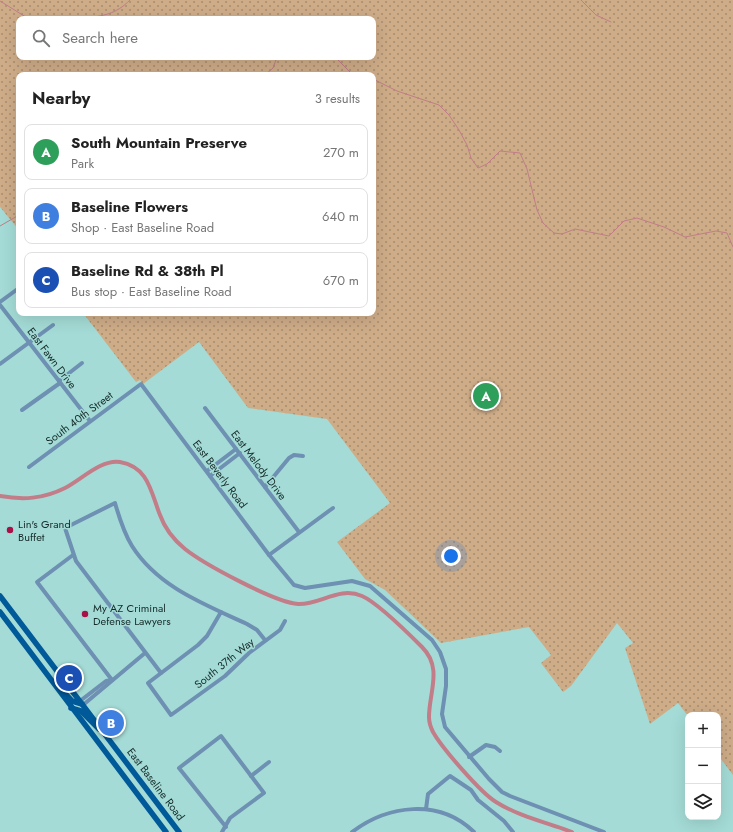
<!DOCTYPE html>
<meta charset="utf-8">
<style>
:root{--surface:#fff;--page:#f2f2f2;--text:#222;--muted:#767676;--line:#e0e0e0;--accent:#a71146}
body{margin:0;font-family:Jost,sans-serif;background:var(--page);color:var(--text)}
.controls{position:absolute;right:12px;bottom:12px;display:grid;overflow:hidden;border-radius:8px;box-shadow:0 4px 16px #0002}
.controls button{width:36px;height:36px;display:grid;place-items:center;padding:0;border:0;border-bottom:1px solid var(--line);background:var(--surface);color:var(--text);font:20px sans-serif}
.you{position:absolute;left:451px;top:556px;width:14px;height:14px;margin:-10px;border:3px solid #fff;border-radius:50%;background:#1a73e8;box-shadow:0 0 0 6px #1a73e833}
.badge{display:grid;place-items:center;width:26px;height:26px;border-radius:50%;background:var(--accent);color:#fff;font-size:13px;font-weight:700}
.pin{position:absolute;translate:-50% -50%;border:2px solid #fff;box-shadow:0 1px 4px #0006}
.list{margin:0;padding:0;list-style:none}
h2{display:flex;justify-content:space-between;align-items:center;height:52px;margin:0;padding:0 16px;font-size:17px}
h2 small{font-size:13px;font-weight:400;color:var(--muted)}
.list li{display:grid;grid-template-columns:26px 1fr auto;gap:12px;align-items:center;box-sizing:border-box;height:56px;margin:0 8px 8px;padding:0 8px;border:1px solid var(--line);border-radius:8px}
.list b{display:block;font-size:15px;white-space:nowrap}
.list p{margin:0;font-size:13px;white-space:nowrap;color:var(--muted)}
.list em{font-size:13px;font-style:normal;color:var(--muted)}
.icon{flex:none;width:22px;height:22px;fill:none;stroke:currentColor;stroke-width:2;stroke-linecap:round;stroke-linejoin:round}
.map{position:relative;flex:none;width:733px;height:832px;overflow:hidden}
.search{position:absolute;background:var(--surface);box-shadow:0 4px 16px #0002;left:16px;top:16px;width:360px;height:44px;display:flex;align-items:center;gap:10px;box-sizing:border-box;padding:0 14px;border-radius:8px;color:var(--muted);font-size:15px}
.panel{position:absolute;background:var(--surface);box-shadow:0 4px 16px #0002;left:16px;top:72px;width:360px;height:244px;border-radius:8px}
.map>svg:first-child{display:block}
.park{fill:url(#park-dots);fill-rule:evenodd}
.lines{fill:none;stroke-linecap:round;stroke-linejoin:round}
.stream{stroke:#c27d89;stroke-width:1}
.canal{stroke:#c27d89;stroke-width:4}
.minor{stroke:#6d90b3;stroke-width:4}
.major{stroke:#005998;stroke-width:5.5}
.poi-dot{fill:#a71146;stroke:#a4dbd6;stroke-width:1.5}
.labels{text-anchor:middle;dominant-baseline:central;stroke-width:3;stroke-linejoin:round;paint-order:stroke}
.street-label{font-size:11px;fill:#152b29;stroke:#a4dbd6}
.poi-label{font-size:11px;fill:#152b29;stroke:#a4dbd6;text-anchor:start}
</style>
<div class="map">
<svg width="733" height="832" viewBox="0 0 733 832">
<defs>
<pattern id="park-dots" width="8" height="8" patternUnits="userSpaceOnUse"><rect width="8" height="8" fill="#ceac88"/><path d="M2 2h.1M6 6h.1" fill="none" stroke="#a68c6f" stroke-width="1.8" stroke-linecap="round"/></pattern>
</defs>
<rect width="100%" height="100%" fill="#a4dbd6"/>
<path class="park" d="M0 0H733V775L718 755V715L688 716 678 703 650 724 625 648 633 643 617 623 571 686 563 692 541 663 551 655 529 627 441 643 385 590 365 579 337 542 390 503 327 419 248 408 199 342 143 384 140 380 136 382 83 313H373V75H19V230L0 207ZM19 19H373V57H19Z"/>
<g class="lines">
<g class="stream">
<polyline points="581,0 596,15 611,22"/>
<polyline points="0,1 29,19"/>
<path d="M84 19C104 15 115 15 130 0"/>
<polyline points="335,57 353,75"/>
<polyline points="265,75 273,68 277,57"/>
<polyline points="373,79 397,91 439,105 449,115 459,130 467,145 471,158 478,168 487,164 500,151 520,153 527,169 537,210 543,223 554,233 562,234 575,229 609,236 624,221 637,218 664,227 685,237 716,231 727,233 733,247"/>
<polyline points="0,226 19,215"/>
</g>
<path class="canal" d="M0 496C23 500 43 499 65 488 81 480 101 459 120 462 149 467 151 493 160 515 165 529 174 540 185 549 204 564 274 602 298 604 320 605 339 586 362 596 376 602 410 635 422 647 443 668 429 692 429 717 429 723 431 728 433 732 442 748 481 793 496 802 518 816 548 823 572 832"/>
<g class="minor">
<polyline points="0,302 19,288"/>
<polyline points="0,305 90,421"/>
<polyline points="0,364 53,325"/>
<polyline points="59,381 82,363"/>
<polyline points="205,408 299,532"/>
<polyline points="22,410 60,383"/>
<polyline points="29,467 141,384 269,555 294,585 305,588 352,581 370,586 432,640 440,652 446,669 446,686 442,714 445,727 489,779 502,792 510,796 604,832"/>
<polyline points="207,471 236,449"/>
<polyline points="210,476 240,453"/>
<polyline points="265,487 289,458 294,455 303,456"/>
<polyline points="73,555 37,582 112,680"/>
<polyline points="269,555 333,508"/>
<polyline points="221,612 207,636 198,645 148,683 171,715 225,676 249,653 280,630 285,621"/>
<path d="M161 673 76 561 65 528 115 503C119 517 124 533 132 546 158 587 204 604 247 624L257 630 265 640"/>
<polyline points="80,701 106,681 112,680"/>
<polyline points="83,705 145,653"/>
<polyline points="469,757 486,745 495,747 500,751"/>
<polyline points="251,776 269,762"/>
<polyline points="426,809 428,794 450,776 471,790 478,800 504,821 513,832"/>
<polyline points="222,832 230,818 264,793 221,736 179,768 226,827"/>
<path d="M352 832C388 805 439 798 474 832"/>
</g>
<g class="major">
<polyline points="0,596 179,832"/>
<polyline points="0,612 166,832"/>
<polyline points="55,683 72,701 82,704"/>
<polyline points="71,708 81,711 99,729"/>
</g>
</g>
<g class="poi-dot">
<circle cx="10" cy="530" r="4"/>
<circle cx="85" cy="614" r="4"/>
</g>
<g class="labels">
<g class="street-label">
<text transform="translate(52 358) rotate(53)">East Fawn Drive</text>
<text transform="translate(79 418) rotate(-37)">South 40th Street</text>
<text transform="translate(259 465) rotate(53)">East Melody Drive</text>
<text transform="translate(220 474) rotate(53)">East Beverly Road</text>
<text transform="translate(224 663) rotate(-39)">South 37th Way</text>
<text transform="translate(156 784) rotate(53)">East Baseline Road</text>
</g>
<g class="poi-label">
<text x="18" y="524">Lin's Grand<tspan x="18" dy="13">Buffet</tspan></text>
<text x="93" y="608">My AZ Criminal<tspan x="93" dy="13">Defense Lawyers</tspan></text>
</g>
</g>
</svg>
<div class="controls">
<button>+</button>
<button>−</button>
<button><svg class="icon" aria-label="layers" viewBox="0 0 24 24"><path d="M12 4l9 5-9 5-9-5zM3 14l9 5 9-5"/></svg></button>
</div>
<div class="you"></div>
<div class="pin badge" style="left:486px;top:396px;background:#2e9e5b">A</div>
<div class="pin badge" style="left:111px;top:723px;background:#3f7fe0">B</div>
<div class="pin badge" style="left:69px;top:678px;background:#1a4fb4">C</div>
<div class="search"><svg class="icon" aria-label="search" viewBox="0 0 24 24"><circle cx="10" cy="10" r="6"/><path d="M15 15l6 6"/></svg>Search here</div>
<section class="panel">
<h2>Nearby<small>3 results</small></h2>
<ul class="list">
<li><span class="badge" style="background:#2e9e5b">A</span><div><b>South Mountain Preserve</b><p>Park</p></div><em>270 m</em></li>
<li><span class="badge" style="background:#3f7fe0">B</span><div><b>Baseline Flowers</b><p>Shop · East Baseline Road</p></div><em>640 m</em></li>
<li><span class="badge" style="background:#1a4fb4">C</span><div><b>Baseline Rd &amp; 38th Pl</b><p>Bus stop · East Baseline Road</p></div><em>670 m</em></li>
</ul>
</section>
</div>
